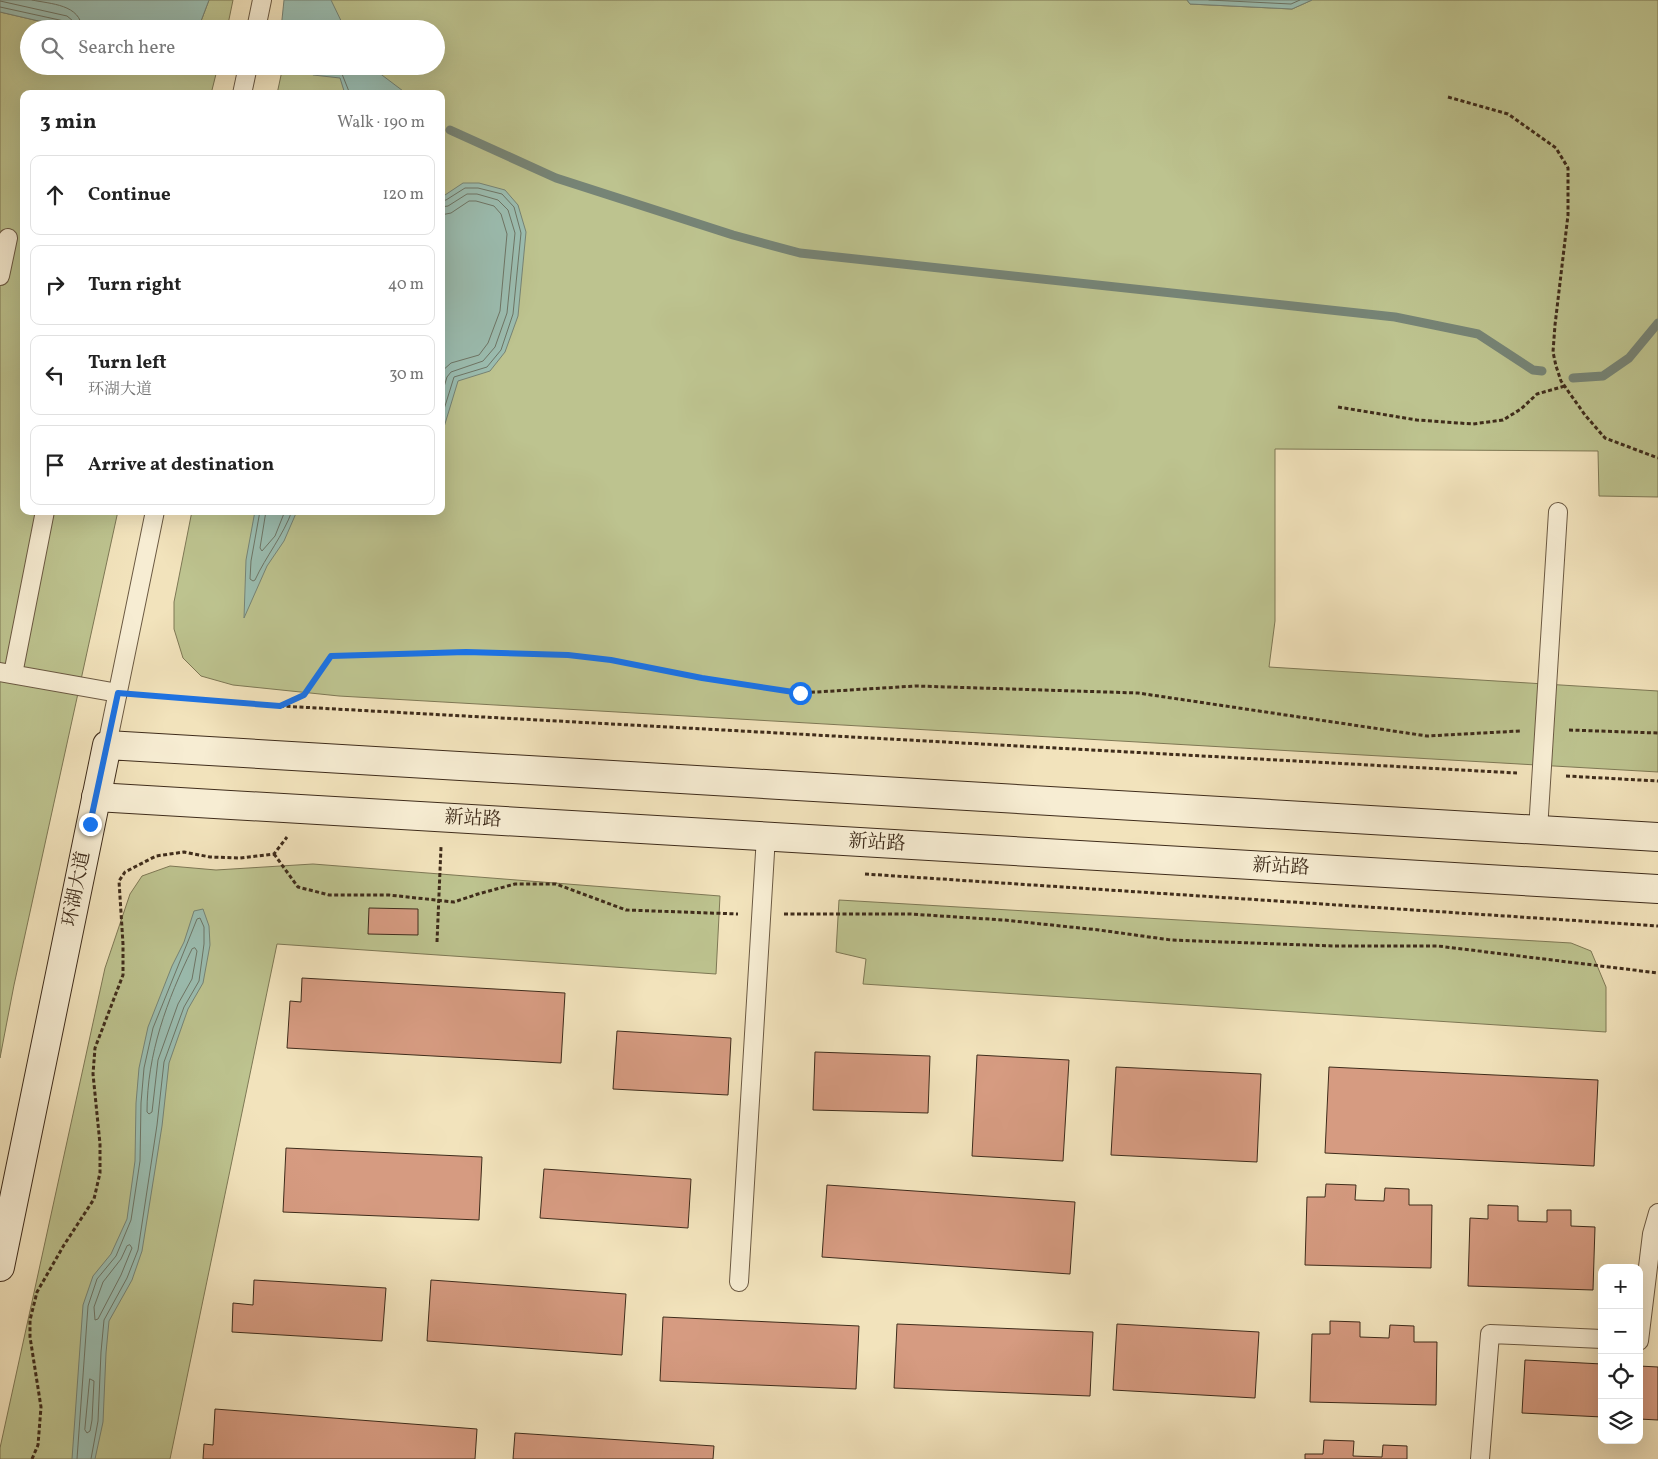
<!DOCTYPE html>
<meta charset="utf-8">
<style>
:root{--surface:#fff;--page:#f6f6f6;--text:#222;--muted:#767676;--line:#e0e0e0}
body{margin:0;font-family:Vollkorn,"Noto Serif SC",serif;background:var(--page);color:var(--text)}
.controls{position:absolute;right:15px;bottom:15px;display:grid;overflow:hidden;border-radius:10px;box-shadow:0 5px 20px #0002}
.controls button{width:45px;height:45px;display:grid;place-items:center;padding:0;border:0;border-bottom:1px solid var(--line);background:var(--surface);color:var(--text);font:25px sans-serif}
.stop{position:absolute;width:15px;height:15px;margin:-11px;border:4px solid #1a73e8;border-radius:50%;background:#fff}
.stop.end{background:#1a73e8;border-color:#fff;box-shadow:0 1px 5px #0008}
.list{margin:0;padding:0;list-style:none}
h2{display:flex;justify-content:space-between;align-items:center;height:65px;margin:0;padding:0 20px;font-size:21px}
h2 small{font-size:16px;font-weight:400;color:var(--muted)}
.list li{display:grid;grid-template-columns:32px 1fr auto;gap:15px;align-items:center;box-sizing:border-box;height:80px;margin:0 10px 10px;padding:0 10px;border:1px solid var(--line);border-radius:10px}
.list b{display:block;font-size:19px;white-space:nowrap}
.list p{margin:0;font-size:16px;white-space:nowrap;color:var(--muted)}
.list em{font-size:16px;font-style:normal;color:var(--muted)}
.icon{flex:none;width:28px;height:28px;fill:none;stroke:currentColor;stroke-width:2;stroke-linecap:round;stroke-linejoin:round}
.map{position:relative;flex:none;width:1658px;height:1459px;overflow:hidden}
.search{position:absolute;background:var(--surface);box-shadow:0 5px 20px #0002;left:20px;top:20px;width:425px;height:55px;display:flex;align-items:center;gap:12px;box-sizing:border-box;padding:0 18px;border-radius:28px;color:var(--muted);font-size:19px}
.panel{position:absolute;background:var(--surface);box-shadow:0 5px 20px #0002;left:20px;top:90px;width:425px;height:425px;border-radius:10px}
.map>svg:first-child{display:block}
.green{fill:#bdc38f;stroke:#7e7855}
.water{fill:#9bbeb2;stroke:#768476}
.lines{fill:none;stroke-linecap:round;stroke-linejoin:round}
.shore{stroke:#6d7566;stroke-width:1}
.stream{stroke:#768476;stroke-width:9}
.building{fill:#d69b81;stroke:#3f2c1b}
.lane-casing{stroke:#6c5a43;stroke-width:20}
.secondary-casing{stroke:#3f2c1b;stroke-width:30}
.path{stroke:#3f2c1b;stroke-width:3;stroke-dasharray:4 2.5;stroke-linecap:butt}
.lane{stroke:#f7edd3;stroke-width:18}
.secondary{stroke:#f7edd3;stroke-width:28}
.route{stroke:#1a73e8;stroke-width:6}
.labels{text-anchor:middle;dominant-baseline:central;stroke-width:4;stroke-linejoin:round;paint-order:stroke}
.street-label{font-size:19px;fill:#3f2c1b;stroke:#f7edd3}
</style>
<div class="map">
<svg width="1658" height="1459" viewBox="0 0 1658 1459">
<rect width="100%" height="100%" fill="#f2e3bc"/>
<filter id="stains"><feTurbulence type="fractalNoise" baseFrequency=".004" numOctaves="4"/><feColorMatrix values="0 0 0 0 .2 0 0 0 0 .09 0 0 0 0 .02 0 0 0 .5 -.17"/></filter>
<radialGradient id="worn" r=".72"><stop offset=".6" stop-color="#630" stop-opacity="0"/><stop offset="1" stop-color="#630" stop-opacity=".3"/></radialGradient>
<g class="green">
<polygon points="209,0 233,0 227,29 198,29"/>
<polygon points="297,0 1187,0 1190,4 1292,9 1312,0 1658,0 1658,497 1599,496 1598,451 1275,449 1275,621 1269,667 1658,691 1658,772 339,696 233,685 201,676 183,658 174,629 174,602 192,511 441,511 441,94 277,94 283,66 436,66 436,29 291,29"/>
<polygon points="0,12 73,29 29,29 29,66 218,66 211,94 24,94 24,511 118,511 14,985 0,1058"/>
<polygon points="313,864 720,896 716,974 277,944 170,1459 0,1459 0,1448 105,968 130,894 142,876 170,866 216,870"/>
<polygon points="839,900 1571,943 1591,951 1606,987 1606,1032 863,984 866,959 836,952"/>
</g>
<g class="water">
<polygon points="0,0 209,0 198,29 73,29 0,12"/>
<polygon points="284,0 331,0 345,29 281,29"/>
<polygon points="1187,0 1312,0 1292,9 1190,4"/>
<polygon points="303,66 370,66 407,94 345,94 340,78 313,75"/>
<polygon points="463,183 479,183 505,190 518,205 526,232 518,316 505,352 490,371 458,381 441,437 441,200 442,197"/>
<polygon points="255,511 297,511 284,541 267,566 244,618 246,560"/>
<polygon points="203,909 209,926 210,945 203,983 188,1009 169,1063 162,1126 142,1251 132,1280 109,1321 106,1353 103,1422 95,1459 72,1459 83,1305 93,1276 111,1254 127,1219 135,1161 136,1103 139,1068 148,1027 172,966 184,942 194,911"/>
</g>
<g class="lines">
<g class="shore">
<path d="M32 0C50 4 81 4 82 29"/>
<polyline points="1209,0 1291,4 1300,0"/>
<polyline points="0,1 67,16 73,21 75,29"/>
<polyline points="0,7 64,21 68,24 68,29"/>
<polyline points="311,66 316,70 342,74 350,94"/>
<polyline points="441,201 446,200 465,188 478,188 502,194 514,207 521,233 513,314 501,350 487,367 454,377 441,419"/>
<polyline points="441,207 448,206 467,194 477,194 498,200 508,210 515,233 507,313 495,347 483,361 451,372 447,377 441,397"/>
<polyline points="441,215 451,213 469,201 476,201 494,206 501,214 507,234 500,311 488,343 479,355 451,363 441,372"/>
<path d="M260 511 251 561 250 579 253 581 255 580C266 556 283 536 292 511"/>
<polyline points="266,511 260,548 262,551 275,536 285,511"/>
<path d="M195 948 197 951 192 979 178 1004 158 1060 152 1112 149 1114 147 1112C147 1054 167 1000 192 949Z"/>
<polygon points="130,1245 132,1248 121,1275 98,1319 95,1320 94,1307 103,1282 121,1259 127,1246"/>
<polygon points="90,1379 94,1381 92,1420 90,1431 87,1433 85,1430"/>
<polyline points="77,1459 88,1306 97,1279 116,1256 131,1220 140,1161 141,1103 144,1068 153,1028 197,919 200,918 204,927 204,944 199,981 184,1007 164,1062 157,1125 138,1250 127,1278 104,1320 101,1352 98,1421 91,1459"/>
</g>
<g class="stream">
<polyline points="450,130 556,178 733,235 800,253 1395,317 1478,334 1533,370 1542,371"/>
<polyline points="1573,378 1603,376 1629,358 1658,323"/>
</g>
</g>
<g class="building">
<polygon points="369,908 418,909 418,935 368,934"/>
<polygon points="302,978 565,993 561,1063 287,1048 290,1001 301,1002"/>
<polygon points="617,1031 731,1038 728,1095 613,1089"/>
<polygon points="815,1052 930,1056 928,1113 813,1110"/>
<polygon points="977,1055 1069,1060 1063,1161 972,1156"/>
<polygon points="1116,1067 1261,1074 1257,1162 1111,1155"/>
<polygon points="1329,1067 1598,1080 1594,1166 1325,1153"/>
<polygon points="286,1148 482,1157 479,1220 283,1212"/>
<polygon points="544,1169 691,1179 688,1228 540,1218"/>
<polygon points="1326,1184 1356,1185 1355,1200 1384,1201 1385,1188 1409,1189 1409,1205 1432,1205 1431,1268 1305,1265 1307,1197 1325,1197"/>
<polygon points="827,1185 1075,1202 1070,1274 822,1257"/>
<polygon points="1488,1205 1518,1206 1518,1221 1547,1222 1547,1210 1571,1210 1571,1226 1595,1227 1593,1290 1468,1286 1470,1218 1488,1219"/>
<polygon points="254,1280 386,1288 382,1341 232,1332 233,1303 253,1305"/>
<polygon points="431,1280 626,1294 622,1355 427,1341"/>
<polygon points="663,1317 859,1326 856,1389 660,1381"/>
<polygon points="1330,1321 1360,1322 1360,1337 1389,1338 1390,1325 1414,1326 1414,1342 1437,1342 1436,1405 1310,1402 1312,1334 1330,1334"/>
<polygon points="897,1324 1093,1332 1090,1396 894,1388"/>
<polygon points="1117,1324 1259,1332 1255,1398 1113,1390"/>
<polygon points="1525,1360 1602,1364 1602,1417 1522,1413"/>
<polygon points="1639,1366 1658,1367 1658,1420 1639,1419"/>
<polygon points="215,1409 477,1429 475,1459 203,1459 204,1444 213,1445"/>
<polygon points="515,1433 714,1446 713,1459 513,1459"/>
<polygon points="1324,1440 1354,1441 1353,1456 1382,1457 1383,1445 1407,1446 1407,1459 1305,1459 1305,1454 1323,1454"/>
</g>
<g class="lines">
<defs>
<g id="lane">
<polyline points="256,29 262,0"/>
<polyline points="242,94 248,66"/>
<polyline points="0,276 8,238"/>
<polyline points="0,672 118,693"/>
<polyline points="13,674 45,511"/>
<polyline points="107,745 155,511"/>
<polyline points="1538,830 1558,512"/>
<polyline points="739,1282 766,836"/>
<polyline points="1639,1341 1652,1234 1658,1213"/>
<polyline points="1480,1459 1490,1334 1602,1339"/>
</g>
<g id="secondary">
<polyline points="96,797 1658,889"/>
<polyline points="0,1267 107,745 1658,837"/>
</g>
</defs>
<use href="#lane" class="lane-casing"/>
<use href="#secondary" class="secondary-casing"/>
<g class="path">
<polyline points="1448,97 1508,114 1556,148 1568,168 1568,215 1555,325 1553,352 1556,366 1561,381 1585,415 1605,438 1658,458"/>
<polyline points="1338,407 1417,420 1473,424 1503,420 1521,409 1537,394 1565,386"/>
<polyline points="142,695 280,706 304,695 331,656 466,652 567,655 611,660 701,678 800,693 916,686 1138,693 1427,736 1520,731"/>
<polyline points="280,706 1517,773"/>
<polyline points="1569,730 1658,733"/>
<polyline points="1566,776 1658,781"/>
<polyline points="274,854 298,887 329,895 389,895 454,902 478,894 515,884 556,884 626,910 738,914"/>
<polyline points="865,874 1658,926"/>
<polyline points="784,914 910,914 1004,920 1099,930 1171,940 1333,946 1438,946 1658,973"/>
<polyline points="437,942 441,847"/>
<polyline points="32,1459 38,1445 41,1407 30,1337 30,1320 37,1292 64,1245 94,1199 100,1173 100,1144 93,1074 95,1048 123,975 123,944 119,881 125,872 156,856 184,852 210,857 240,858 274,854 287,837"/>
</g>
<use href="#lane" class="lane"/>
<use href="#secondary" class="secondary"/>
</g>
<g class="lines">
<polyline class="route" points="90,824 118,693 280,706 304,695 331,656 466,652 568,655 611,660 702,678 800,693"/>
</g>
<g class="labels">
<g class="street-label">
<text transform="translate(473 819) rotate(3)">新站路</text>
<text transform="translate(877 843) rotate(3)">新站路</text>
<text transform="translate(1281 867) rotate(3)">新站路</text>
<text transform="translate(77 889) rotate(-79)">环湖大道</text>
</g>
</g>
<rect width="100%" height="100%" filter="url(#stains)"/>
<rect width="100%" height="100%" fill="url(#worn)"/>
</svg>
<div class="controls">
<button>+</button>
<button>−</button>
<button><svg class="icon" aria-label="locate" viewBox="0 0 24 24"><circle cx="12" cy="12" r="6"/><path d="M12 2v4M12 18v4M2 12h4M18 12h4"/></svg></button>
<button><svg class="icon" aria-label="layers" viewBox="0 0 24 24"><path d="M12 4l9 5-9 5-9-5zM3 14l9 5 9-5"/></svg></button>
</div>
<div class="stop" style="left:800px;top:693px"></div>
<div class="stop end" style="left:90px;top:824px"></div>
<div class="search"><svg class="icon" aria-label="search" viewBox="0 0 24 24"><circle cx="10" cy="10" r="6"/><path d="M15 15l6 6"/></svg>Search here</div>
<section class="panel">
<h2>3 min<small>Walk · 190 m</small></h2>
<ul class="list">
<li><svg class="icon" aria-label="ahead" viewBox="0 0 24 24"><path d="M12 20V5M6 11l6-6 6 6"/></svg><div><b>Continue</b></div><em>120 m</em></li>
<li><svg class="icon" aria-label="right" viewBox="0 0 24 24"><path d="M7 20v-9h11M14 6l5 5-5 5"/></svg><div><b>Turn right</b></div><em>40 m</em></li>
<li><svg class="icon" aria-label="left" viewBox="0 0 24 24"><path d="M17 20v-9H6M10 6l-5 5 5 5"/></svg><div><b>Turn left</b><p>环湖大道</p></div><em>30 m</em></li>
<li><svg class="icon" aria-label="arrive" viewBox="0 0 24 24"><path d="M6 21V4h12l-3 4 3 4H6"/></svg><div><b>Arrive at destination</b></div></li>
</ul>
</section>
</div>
